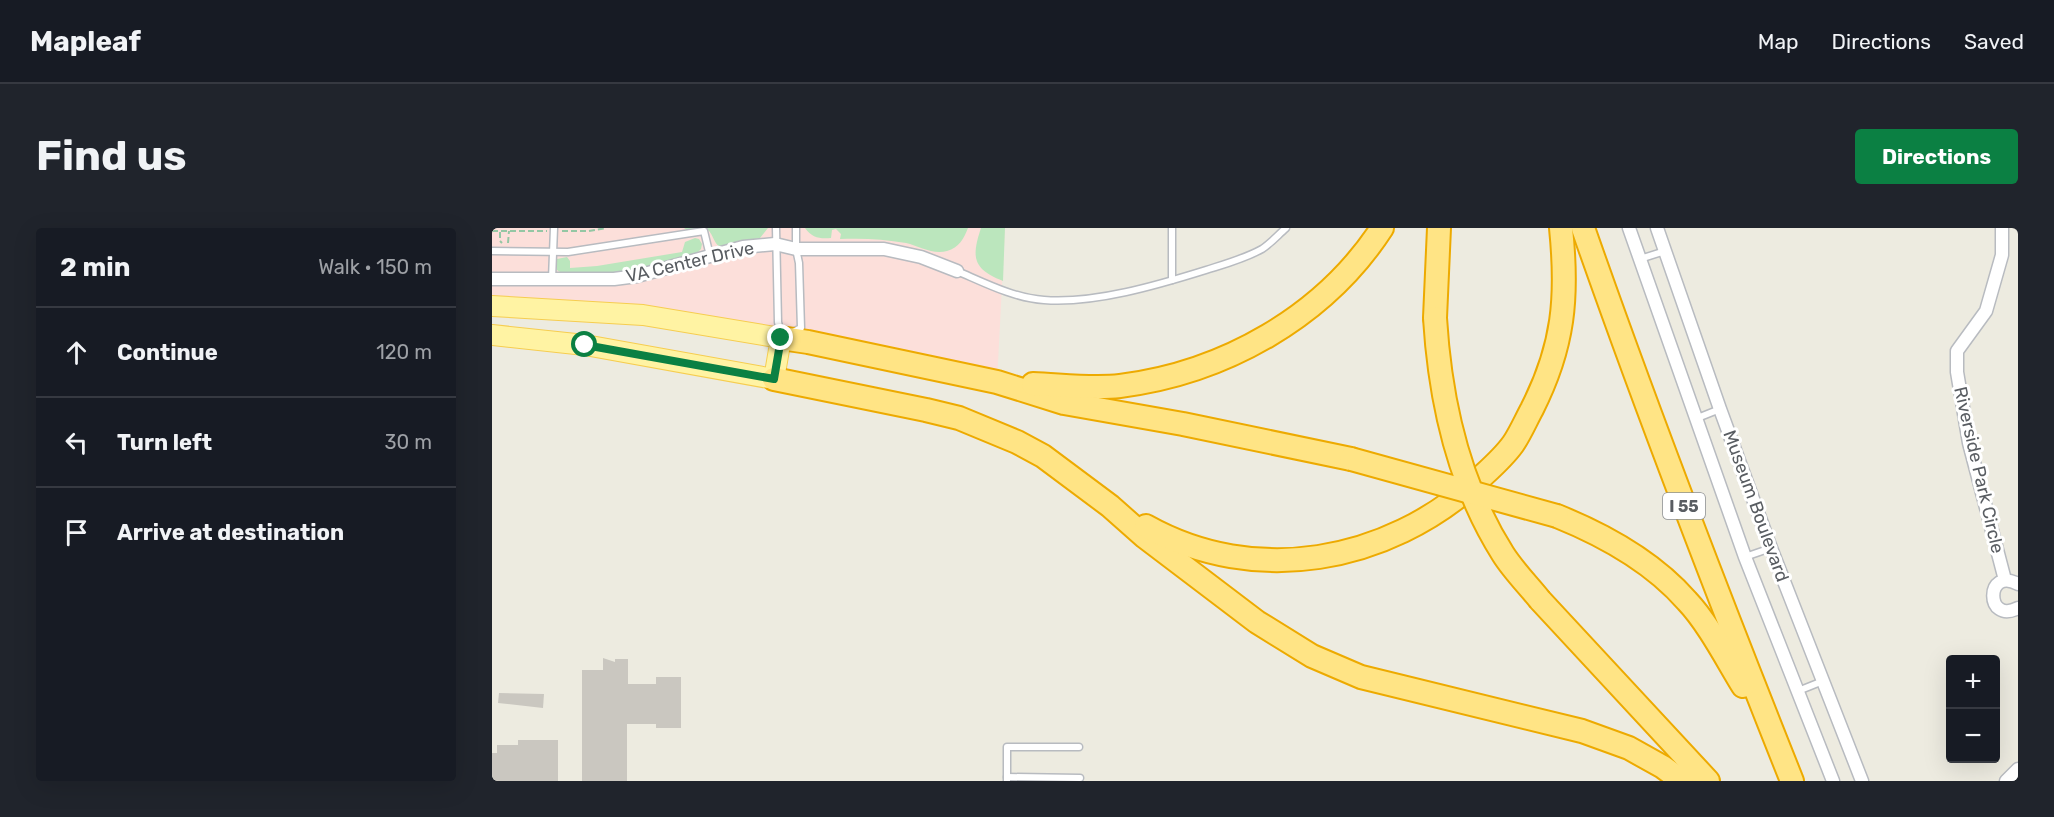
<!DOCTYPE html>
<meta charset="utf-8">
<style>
:root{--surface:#171b24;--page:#20242c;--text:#f1f3f6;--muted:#9ea1a6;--line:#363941;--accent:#0b8043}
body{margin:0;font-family:Rubik,sans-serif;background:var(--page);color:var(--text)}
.controls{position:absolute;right:18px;bottom:18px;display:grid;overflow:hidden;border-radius:6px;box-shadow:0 6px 24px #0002}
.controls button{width:54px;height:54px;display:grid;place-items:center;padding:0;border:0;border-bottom:2px solid var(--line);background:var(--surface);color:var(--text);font:30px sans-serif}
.stop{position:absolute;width:18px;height:18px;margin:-14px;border:4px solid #0b8043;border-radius:50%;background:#fff}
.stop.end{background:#0b8043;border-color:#fff;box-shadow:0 2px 6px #0008}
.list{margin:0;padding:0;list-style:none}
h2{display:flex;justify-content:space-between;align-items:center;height:78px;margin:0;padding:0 24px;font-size:26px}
h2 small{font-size:20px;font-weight:400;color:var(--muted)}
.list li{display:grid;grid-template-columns:39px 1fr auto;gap:18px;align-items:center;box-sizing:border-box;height:90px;padding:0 24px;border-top:2px solid var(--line)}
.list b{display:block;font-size:22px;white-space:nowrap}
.list em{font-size:20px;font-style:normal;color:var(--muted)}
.icon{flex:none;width:33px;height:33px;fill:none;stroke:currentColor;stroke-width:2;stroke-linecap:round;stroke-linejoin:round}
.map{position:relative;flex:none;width:1526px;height:553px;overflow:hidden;border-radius:6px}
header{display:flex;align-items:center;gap:36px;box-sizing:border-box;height:84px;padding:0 30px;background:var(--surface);border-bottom:2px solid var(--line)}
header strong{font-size:28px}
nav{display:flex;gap:33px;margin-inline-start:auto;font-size:21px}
.intro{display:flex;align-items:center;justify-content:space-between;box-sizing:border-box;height:144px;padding:0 36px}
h1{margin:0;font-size:42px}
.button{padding:15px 27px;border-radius:6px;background:var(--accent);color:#fff;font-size:21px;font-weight:700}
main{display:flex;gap:36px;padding:0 36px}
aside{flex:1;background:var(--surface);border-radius:6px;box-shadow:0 6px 24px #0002}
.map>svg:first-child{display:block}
.medical{fill:#fcdfda}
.green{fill:#bbe6bd}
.building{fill:#cac7c0}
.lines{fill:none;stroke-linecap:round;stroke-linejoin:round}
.service-casing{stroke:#b8bbc0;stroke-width:9}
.minor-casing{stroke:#b8bbc0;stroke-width:15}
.primary-casing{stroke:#f6cd50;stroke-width:22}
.motorway-casing{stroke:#edaa00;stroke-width:26}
.path{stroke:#94c7a4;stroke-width:2;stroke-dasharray:6 3;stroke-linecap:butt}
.service{stroke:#fff;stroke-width:6}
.minor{stroke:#fff;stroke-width:12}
.primary{stroke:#fff3a3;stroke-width:20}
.motorway{stroke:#ffe485;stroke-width:22}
.motorway-bridge-casing{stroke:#edaa00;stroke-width:26;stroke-linecap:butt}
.motorway-bridge{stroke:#ffe485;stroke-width:22}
.route{stroke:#0b8043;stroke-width:8}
.labels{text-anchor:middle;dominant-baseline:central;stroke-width:6;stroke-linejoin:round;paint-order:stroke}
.shield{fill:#fff;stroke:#8b8e91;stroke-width:1.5}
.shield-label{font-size:16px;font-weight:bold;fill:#595d62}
.street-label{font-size:18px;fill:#595d62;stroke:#fff}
</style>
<header>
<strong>Mapleaf</strong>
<nav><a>Map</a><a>Directions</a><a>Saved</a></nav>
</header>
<div class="intro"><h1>Find us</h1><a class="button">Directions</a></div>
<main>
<aside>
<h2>2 min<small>Walk · 150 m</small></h2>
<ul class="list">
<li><svg class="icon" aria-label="ahead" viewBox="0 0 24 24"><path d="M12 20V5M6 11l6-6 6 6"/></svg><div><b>Continue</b></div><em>120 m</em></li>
<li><svg class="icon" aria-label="left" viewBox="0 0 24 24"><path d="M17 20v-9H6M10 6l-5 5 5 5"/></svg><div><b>Turn left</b></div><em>30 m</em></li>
<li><svg class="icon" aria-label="arrive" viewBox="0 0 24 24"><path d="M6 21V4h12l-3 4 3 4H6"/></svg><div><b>Arrive at destination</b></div></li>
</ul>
</aside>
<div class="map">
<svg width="1526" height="553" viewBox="0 0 1526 553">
<rect width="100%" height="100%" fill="#edebe0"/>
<polygon class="medical" points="0,0 513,0 505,154 289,110 0,78"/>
<g class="green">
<path d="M192 0H276L268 10 228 19C220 14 221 1 211 0 206 0 200 2 195 2Z"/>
<path d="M313 0H476C472 10 467 20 455 23 441 27 427 18 414 15 392 11 370 10 348 11L349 6 344 1 340 2 339 10C328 11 320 10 313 0Z"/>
<path d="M489 0H513L511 53C481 41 479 30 489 0Z"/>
<path d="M203 10 207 11 210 16 209 21 204 26C165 36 128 48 87 46 79 45 70 47 65 42V31L75 29 78 33V40L105 38 190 24 193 14Z"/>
</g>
<g class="building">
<polygon points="111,430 123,434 123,431 136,431 136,456 164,456 164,449 189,449 189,500 164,500 164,496 135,496 135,553 90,553 90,442 111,442"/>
<polygon points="7,465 52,466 51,480 6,475"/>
<polygon points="26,512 66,512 66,553 0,553 0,525 5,525 5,517 26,517"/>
</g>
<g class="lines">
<defs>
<g id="service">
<polyline points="284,0 286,94 289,107"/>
<polyline points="680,0 680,52"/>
<polyline points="0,23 76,24 212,3 218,28"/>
<polyline points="1148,31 1173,23"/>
<path d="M465 43C493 55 522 70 552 72 602 76 666 57 714 42 733 36 752 31 770 21 779 15 786 7 794 0"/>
<polyline points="60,51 62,0"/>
<polyline points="301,104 309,100 307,35 304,21 304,0"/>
<polyline points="1203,191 1228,181"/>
<polyline points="1253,329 1279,320"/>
<polyline points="1306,463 1331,453"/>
<polyline points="515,549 588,550"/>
<polyline points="515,553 515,519 587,519"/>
</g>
<g id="minor">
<polyline points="1137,0 1253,329 1341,553"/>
<polyline points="1165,0 1228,181 1279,320 1370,553"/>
<polyline points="1510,0 1510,27 1494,83 1465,123 1465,144 1477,215 1513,352"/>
<polyline points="0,51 122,51 145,48 251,19 283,16 304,21 392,21 429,29 465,43"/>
<path d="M1526 356C1493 338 1493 397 1526 380"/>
<polyline points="1514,553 1526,541"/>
</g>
<polyline id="primary" points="0,78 151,87 289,110 282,151 93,117 0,107"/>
<g id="motorway">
<path d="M1091 0C1156 186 1227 370 1300 553"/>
<polyline points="943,90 947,0"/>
<polyline points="289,110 316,114 505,154 572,175 691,196 859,231"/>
<polyline points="282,151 434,182 467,190 525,214 551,228 618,278 653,309 765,394 820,428 869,449 1090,503 1137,520 1171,539 1190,553"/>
<path d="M541 156C569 157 599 161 628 158 732 145 832 89 890 0"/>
<path d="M1065 288C1112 307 1161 334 1195 373 1216 395 1235 432 1251 458"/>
<path d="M654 298C763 359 895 335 986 252 998 241 1011 230 1021 216 1028 206 1034 192 1040 181 1072 118 1076 69 1069 0"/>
<polyline points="1048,372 1216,553"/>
</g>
</defs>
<use href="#service" class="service-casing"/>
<use href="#minor" class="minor-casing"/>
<use href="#primary" class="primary-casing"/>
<use href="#motorway" class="motorway-casing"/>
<g class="path">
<polyline points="0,3 55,3"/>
<polyline points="70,3 97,3 114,0"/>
<polyline points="8,4 8,13 10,15"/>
<polyline points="16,15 17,3"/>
</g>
<use href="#service" class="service"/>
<use href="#minor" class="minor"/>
<use href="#primary" class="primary"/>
<use href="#motorway" class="motorway"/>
<defs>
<g id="motorway-bridge">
<path d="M943 90C948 172 966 255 1011 326 1021 342 1036 357 1048 372"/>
<polyline points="859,231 1065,288"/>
</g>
</defs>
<use href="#motorway-bridge" class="motorway-bridge-casing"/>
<use href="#motorway-bridge" class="motorway-bridge"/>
</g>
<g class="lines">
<polyline class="route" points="93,117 282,151 289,110"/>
</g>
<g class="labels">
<rect class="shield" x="1171" y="265" width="42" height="26" rx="4.5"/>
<g class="shield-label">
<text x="1192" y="278">I 55</text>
</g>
<g class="street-label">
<text transform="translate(198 34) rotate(-13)">VA Center Drive</text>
<text transform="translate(1487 242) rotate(77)">Riverside Park Circle</text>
<text transform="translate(1264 278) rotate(70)">Museum Boulevard</text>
</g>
</g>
</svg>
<div class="controls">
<button>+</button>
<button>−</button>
</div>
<div class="stop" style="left:93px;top:117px"></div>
<div class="stop end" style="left:289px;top:110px"></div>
</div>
</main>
